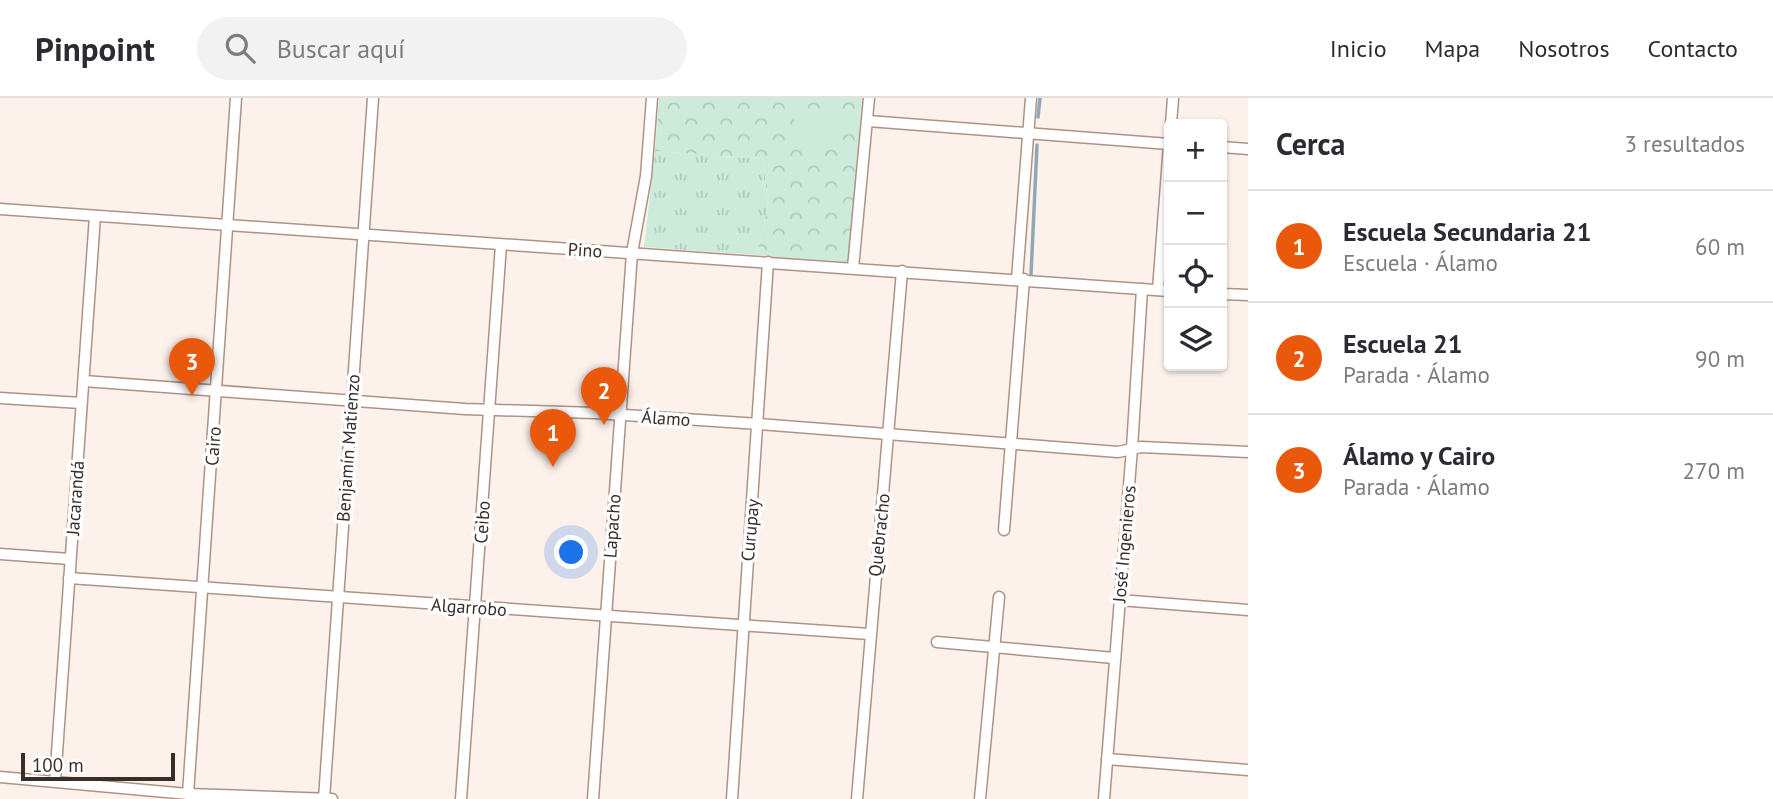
<!DOCTYPE html>
<html lang="es">
<meta charset="utf-8">
<style>
:root{--surface:#fff;--page:#f2f2f3;--text:#2b2b33;--muted:#7c7c81;--line:#e1e1e2;--accent:#ea580c}
body{margin:0;font-family:"PT Sans",sans-serif;background:var(--page);color:var(--text)}
.controls{position:absolute;right:21px;top:21px;display:grid;overflow:hidden;border-radius:7px;box-shadow:0 2px 5px #0004}
.controls button{width:63px;height:63px;display:grid;place-items:center;padding:0;border:0;border-bottom:2px solid var(--line);background:var(--surface);color:var(--text);font:35px sans-serif}
.scale{position:absolute;left:21px;bottom:18px;width:154px;box-sizing:border-box;padding-left:7px;border:4px solid #382d27;border-top:0;font-size:19px;line-height:24px;white-space:nowrap;color:#382d27;-webkit-text-stroke:5px #fff;paint-order:stroke}
.you{position:absolute;left:572px;top:455px;width:24px;height:24px;margin:-18px;border:5px solid #fff;border-radius:50%;background:#1a73e8;box-shadow:0 0 0 10px #1a73e833}
.badge{display:grid;place-items:center;width:46px;height:46px;border-radius:50%;background:var(--accent);color:#fff;font-size:23px;font-weight:700}
.pin{position:absolute;translate:-50% -58px;filter:drop-shadow(0 2px 4px #0008)}
.pin::after{content:'';position:absolute;top:37px;width:24px;height:21px;background:inherit;clip-path:polygon(0 0,100% 0,50% 100%)}
.list{margin:0;padding:0;list-style:none}
h2{display:flex;justify-content:space-between;align-items:center;height:91px;margin:0;padding:0 28px;font-size:30px}
h2 small{font-size:23px;font-weight:400;color:var(--muted)}
.list li{display:grid;grid-template-columns:46px 1fr auto;gap:21px;align-items:center;box-sizing:border-box;height:112px;padding:0 28px;border-top:2px solid var(--line)}
.list b{display:block;font-size:26px;white-space:nowrap}
.list p{margin:0;font-size:23px;white-space:nowrap;color:var(--muted)}
.list em{font-size:23px;font-style:normal;color:var(--muted)}
.icon{flex:none;width:38px;height:38px;fill:none;stroke:currentColor;stroke-width:2;stroke-linecap:round;stroke-linejoin:round}
.map{position:relative;flex:none;width:1248px;height:701px;overflow:hidden}
header{display:flex;align-items:center;gap:42px;box-sizing:border-box;height:98px;padding:0 35px;background:var(--surface);border-bottom:2px solid var(--line)}
header strong{font-size:33px}
nav{display:flex;gap:38px;margin-inline-start:auto;font-size:24px}
.search{width:490px;height:63px;background:var(--page);display:flex;align-items:center;gap:18px;box-sizing:border-box;padding:0 24px;border-radius:38px;color:var(--muted);font-size:26px}
main{display:flex}
aside{flex:1;background:var(--surface)}
.map>svg:first-child{display:block}
.grass{fill:url(#grass-tufts)}
.park{fill:url(#park-crowns)}
.pitch{fill:#ccebdb}
.lines{fill:none;stroke-linecap:round;stroke-linejoin:round}
.stream{stroke:#90a8b6;stroke-width:3.5}
.minor-casing{stroke:#ae9385;stroke-width:13}
.minor{stroke:#fff;stroke-width:10}
.labels{text-anchor:middle;dominant-baseline:central;stroke-width:7;stroke-linejoin:round;paint-order:stroke}
.street-label{font-size:18px;fill:#382d27;stroke:#fff}
</style>
<header>
<strong>Pinpoint</strong>
<div class="search"><svg class="icon" aria-label="search" viewBox="0 0 24 24"><circle cx="10" cy="10" r="6"/><path d="M15 15l6 6"/></svg>Buscar aquí</div>
<nav><a>Inicio</a><a>Mapa</a><a>Nosotros</a><a>Contacto</a></nav>
</header>
<main>
<div class="map">
<svg width="1248" height="701" viewBox="0 0 1248 701">
<defs>
<pattern id="grass-tufts" width="24" height="20" patternUnits="userSpaceOnUse" patternTransform="scale(1.75)"><rect width="24" height="20" fill="#ccebdb"/><path d="M3 7l-1-3M5 7V3M7 7l1-3M15 17l-1-3M17 17v-4M19 17l1-3" fill="none" stroke="#b0cabc"/></pattern>
<pattern id="park-crowns" width="20" height="18" patternUnits="userSpaceOnUse" patternTransform="scale(1.75)"><rect width="20" height="18" fill="#ccebdb"/><path d="M2 6a3 3 0 1 1 6 0M12 15a3 3 0 1 1 6 0" fill="none" stroke="#b0cabc"/></pattern>
</defs>
<rect width="100%" height="100%" fill="#fdf1eb"/>
<polygon class="grass" points="655,53 763,61 768,108 757,157 644,149"/>
<polygon class="park" points="659,0 862,0 850,162 842,165 757,157 768,108 763,61 655,53"/>
<polygon class="pitch" points="795,13 844,18 842,46 792,42"/>
<g class="lines">
<g class="stream">
<polyline points="1038,19 1040,0"/>
<polyline points="1031,177 1037,47"/>
</g>
<defs>
<g id="minor">
<polyline points="868,23 1169,46"/>
<polyline points="1171,26 1173,0"/>
<polyline points="1222,49 1248,51"/>
<polyline points="0,111 1169,193"/>
<polyline points="853,170 869,0"/>
<polyline points="1017,181 1031,0"/>
<polyline points="1158,192 1169,47"/>
<polyline points="1222,196 1248,197"/>
<polyline points="84,283 465,311 595,315 759,326 1118,354 1141,349 1248,354"/>
<polyline points="0,300 81,305"/>
<polyline points="1004,432 1024,181"/>
<polyline points="0,456 70,461"/>
<polyline points="69,480 869,536"/>
<polyline points="1119,502 1248,512"/>
<polyline points="937,544 1114,560"/>
<polyline points="1107,661 1248,672"/>
<polyline points="0,679 188,696 332,701"/>
<polyline points="55,683 95,118"/>
<polyline points="188,696 236,0"/>
<polyline points="324,701 373,0"/>
<polyline points="461,701 501,147"/>
<polyline points="593,701 632,155 646,78 652,0"/>
<polyline points="732,701 768,164"/>
<polyline points="857,701 902,173"/>
<polyline points="980,701 999,499"/>
<polyline points="1104,701 1132,350 1142,191"/>
</g>
</defs>
<use href="#minor" class="minor-casing"/>
<use href="#minor" class="minor"/>
</g>
<g class="labels">
<g class="street-label">
<text transform="translate(585 152) rotate(3)">Pino</text>
<text transform="translate(666 320) rotate(4)">Álamo</text>
<text transform="translate(213 348) rotate(-86)">Cairo</text>
<text transform="translate(348 350) rotate(-86)">Benjamín Matienzo</text>
<text transform="translate(75 400) rotate(-86)">Jacarandá</text>
<text transform="translate(482 424) rotate(-86)">Ceibo</text>
<text transform="translate(612 428) rotate(-86)">Lapacho</text>
<text transform="translate(750 432) rotate(-85)">Curupay</text>
<text transform="translate(879 437) rotate(-84)">Quebracho</text>
<text transform="translate(1124 446) rotate(-85)">José Ingenieros</text>
<text transform="translate(469 509) rotate(4)">Algarrobo</text>
</g>
</g>
</svg>
<div class="controls">
<button>+</button>
<button>−</button>
<button><svg class="icon" aria-label="locate" viewBox="0 0 24 24"><circle cx="12" cy="12" r="6"/><path d="M12 2v4M12 18v4M2 12h4M18 12h4"/></svg></button>
<button><svg class="icon" aria-label="layers" viewBox="0 0 24 24"><path d="M12 4l9 5-9 5-9-5zM3 14l9 5 9-5"/></svg></button>
</div>
<div class="scale">100 m</div>
<div class="you"></div>
<div class="pin badge" style="left:553px;top:369px">1</div>
<div class="pin badge" style="left:604px;top:327px">2</div>
<div class="pin badge" style="left:192px;top:298px">3</div>
</div>
<aside>
<h2>Cerca<small>3 resultados</small></h2>
<ul class="list">
<li><span class="badge">1</span><div><b>Escuela Secundaria 21</b><p>Escuela · Álamo</p></div><em>60 m</em></li>
<li><span class="badge">2</span><div><b>Escuela 21</b><p>Parada · Álamo</p></div><em>90 m</em></li>
<li><span class="badge">3</span><div><b>Álamo y Cairo</b><p>Parada · Álamo</p></div><em>270 m</em></li>
</ul>
</aside>
</main>
